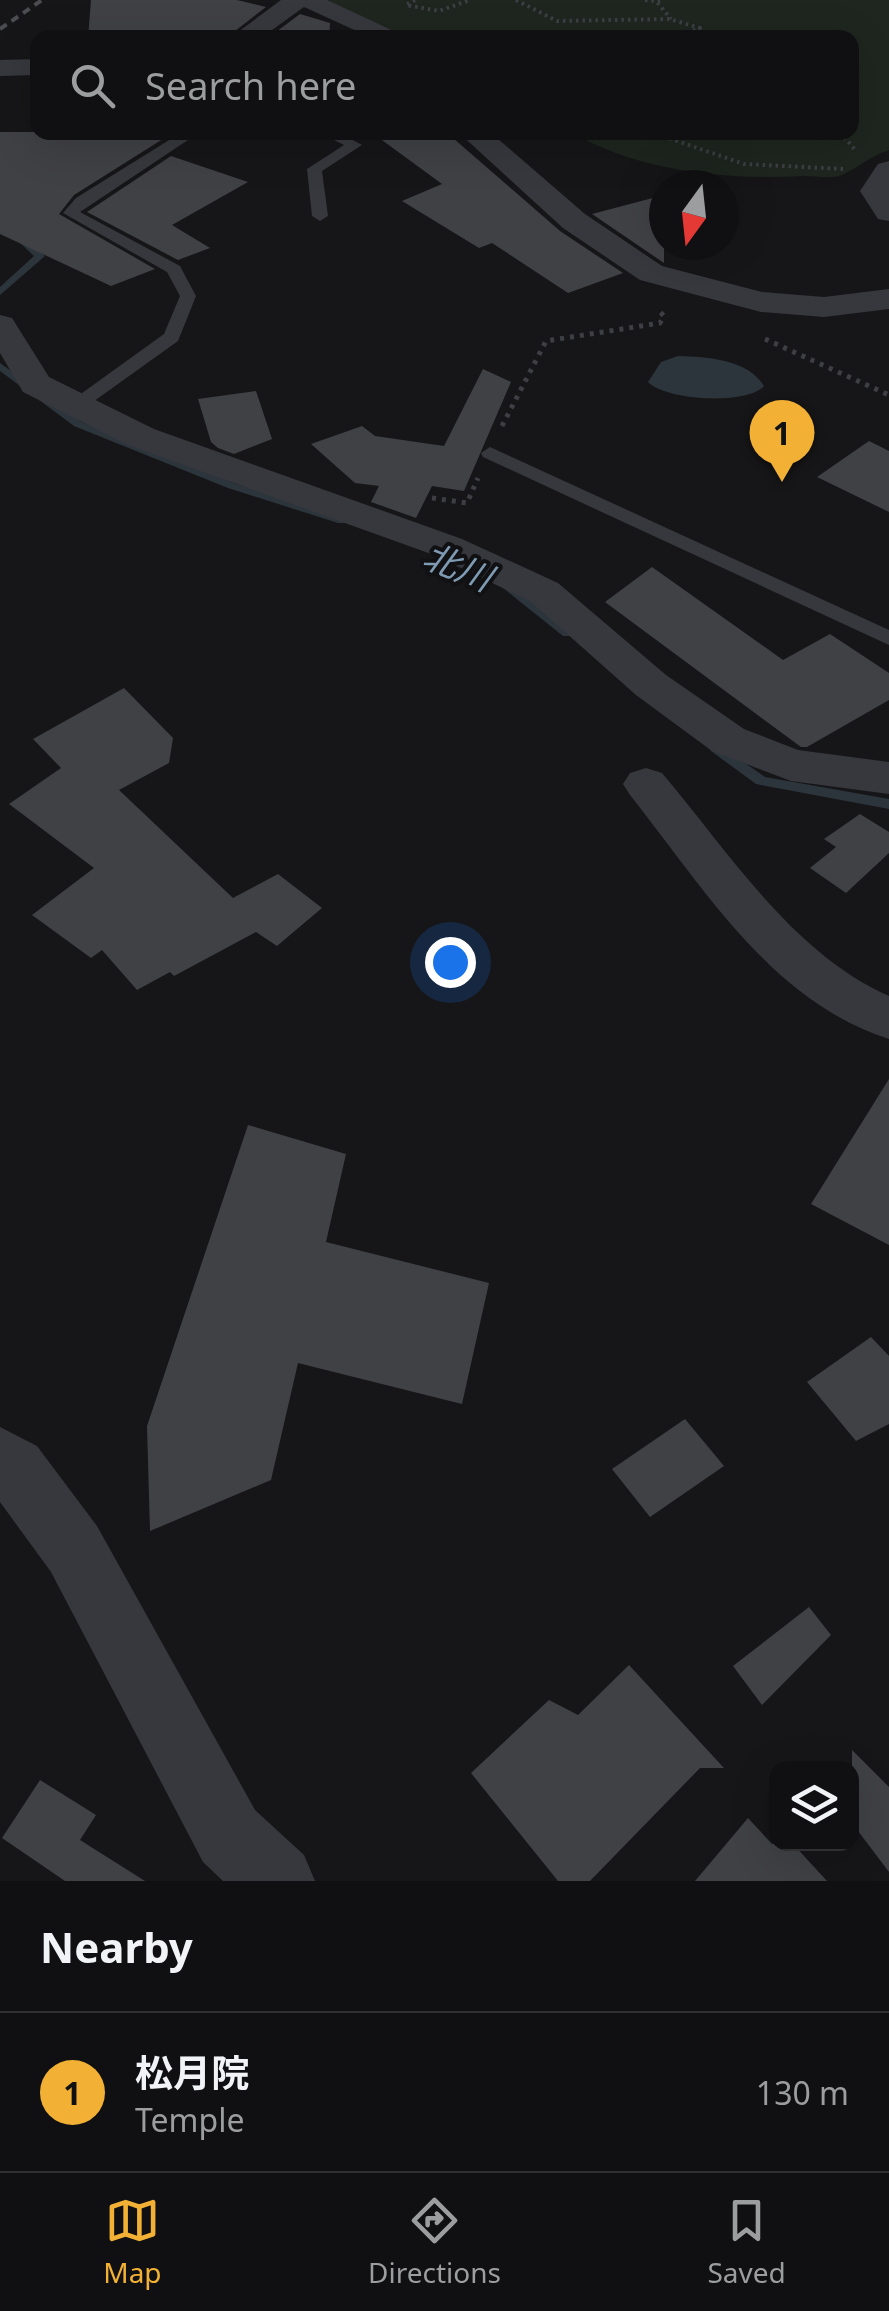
<!DOCTYPE html>
<meta charset="utf-8">
<style>
:root{--surface:#101012;--page:#1e1e20;--text:#f1f3f6;--muted:#9c9d9f;--line:#303032;--accent:#f2b134}
body{margin:0;font-family:"Noto Sans","Noto Sans JP",sans-serif;background:var(--page);color:var(--text)}
.controls{position:absolute;right:30px;bottom:30px;display:grid;overflow:hidden;border-radius:20px;box-shadow:0 10px 40px #0002}
.controls button{width:90px;height:90px;display:grid;place-items:center;padding:0;border:0;border-bottom:2px solid var(--line);background:var(--surface);color:var(--text);font:50px sans-serif}
.compass{position:absolute;left:649px;top:170px;width:90px;height:90px;border-radius:50%;background:var(--surface);box-shadow:0 10px 40px #0002;rotate:195deg}
.you{position:absolute;left:450px;top:962px;width:35px;height:35px;margin:-25px;border:8px solid #fff;border-radius:50%;background:#1a73e8;box-shadow:0 0 0 15px #1a73e833}
.badge{display:grid;place-items:center;width:65px;height:65px;border-radius:50%;background:var(--accent);color:#111;font-size:32px;font-weight:700}
.pin{position:absolute;translate:-50% -82px;filter:drop-shadow(0 2px 5px #0008)}
.pin::after{content:'';position:absolute;top:52px;width:35px;height:30px;background:inherit;clip-path:polygon(0 0,100% 0,50% 100%)}
.list{margin:0;padding:0;list-style:none}
h2{display:flex;justify-content:space-between;align-items:center;height:130px;margin:0;padding:0 40px;font-size:42px}
h2 small{font-size:32px;font-weight:400;color:var(--muted)}
.list li{display:grid;grid-template-columns:65px 1fr auto;gap:30px;align-items:center;box-sizing:border-box;height:160px;padding:0 40px;border-top:2px solid var(--line)}
.list b{display:block;font-size:38px;white-space:nowrap}
.list p{margin:0;font-size:32px;white-space:nowrap;color:var(--muted)}
.list em{font-size:32px;font-style:normal;color:var(--muted)}
.icon{flex:none;width:55px;height:55px;fill:none;stroke:currentColor;stroke-width:2;stroke-linecap:round;stroke-linejoin:round}
.map{position:relative;flex:none;width:889px;height:1881px;overflow:hidden}
.search{position:absolute;background:var(--surface);box-shadow:0 10px 40px #0002;left:30px;right:30px;top:30px;height:110px;display:flex;align-items:center;gap:25px;box-sizing:border-box;padding:0 35px;border-radius:20px;color:var(--muted);font-size:38px}
.sheet{height:290px;background:var(--surface)}
nav{display:flex;justify-content:space-around;align-items:center;box-sizing:border-box;height:140px;border-top:2px solid var(--line);background:var(--surface);font-size:28px;color:var(--muted)}
nav a{display:grid;justify-items:center;gap:5px}
nav .on{color:var(--accent)}
.map>svg:first-child{display:block}
.green{fill:#1e261f}
.water{fill:#2c353c}
.lines{fill:none;stroke-linecap:round;stroke-linejoin:round}
.stream{fill:#2c353c;fill-rule:evenodd}
.building{fill:#404145}
.path-far1{stroke:#3d3f44;stroke-width:4;stroke-dasharray:2.5 4;stroke-linecap:butt}
.path{stroke:#3d3f44;stroke-width:5;stroke-dasharray:4 6;stroke-linecap:butt}
.service{fill:#37383d;fill-rule:evenodd}
.minor{fill:#37383d;fill-rule:evenodd}
.rail{stroke:#4a4c52;stroke-width:4;stroke-dasharray:8 6;stroke-linecap:butt}
.labels{text-anchor:middle;dominant-baseline:central;stroke-width:8;stroke-linejoin:round;paint-order:stroke}
.water-label{font-size:35px;font-style:italic;fill:#7f9bb3;stroke:#111113}
</style>
<div class="map">
<svg width="889" height="1881" viewBox="0 0 889 1881">
<rect width="100%" height="100%" fill="#161618"/>
<path class="green" d="M324 0H889V150C871 156 859 167 842 175 832 179 815 176 804 176 728 180 640 172 573 133L852 132V38L408 37Z"/>
<path class="water" d="M678 356C708 357 747 359 764 386 747 405 667 401 648 382L661 362Z"/>
<g class="lines">
<g class="stream">
<polygon points="0,216 45,256 0,295 0,287 34,256 0,224"/>
<polygon points="0,363 82,422 236,484 348,521 346,523 338,523 228,488 74,426 0,371"/>
<polygon points="507,581 571,630 571,636 563,636 503,588 501,585"/>
<polygon points="716,743 765,777 889,799 889,809 756,784 711,751 709,748"/>
</g>
</g>
<g class="building">
<polygon points="91,0 237,0 266,7 226,38 88,38"/>
<polygon points="300,14 330,23 329,38 268,38"/>
<polygon points="0,132 174,132 74,195 59,214 155,269 111,286 0,234"/>
<polygon points="371,132 446,132 560,231 623,273 568,293 492,243 479,248 402,201 442,184"/>
<polygon points="171,156 248,182 172,225 210,248 178,260 87,212"/>
<polygon points="664,195 664,263 592,214"/>
<polygon points="483,369 511,382 464,491 432,486 416,518 371,502 379,486 355,483 311,444 362,426 375,436 444,446"/>
<polygon points="256,391 272,439 234,454 218,448 211,442 198,399"/>
<polygon points="869,441 889,451 889,512 817,477"/>
<polygon points="652,567 783,660 830,634 889,673 889,700 807,747 801,747 605,602"/>
<polygon points="124,688 173,738 169,763 119,790 233,898 278,874 322,908 277,946 256,932 174,976 170,972 137,990 102,950 91,958 32,915 94,868 9,804 61,768 33,739"/>
<polygon points="860,814 889,832 889,853 846,893 810,868 836,847 824,839"/>
<polygon points="889,1079 889,1245 811,1204"/>
<polygon points="248,1125 346,1154 326,1242 489,1283 462,1404 298,1363 271,1480 150,1531 147,1426"/>
<polygon points="871,1337 889,1356 889,1424 856,1441 807,1382"/>
<polygon points="685,1419 724,1466 650,1517 612,1469"/>
<polygon points="809,1607 831,1635 762,1705 733,1666"/>
<polygon points="629,1665 724,1768 700,1768 590,1881 558,1881 471,1773 549,1700 578,1715"/>
<polygon points="852,1750 889,1787 889,1872 852,1823"/>
<polygon points="40,1780 96,1815 80,1840 145,1881 65,1881 2,1838"/>
<polygon points="748,1818 772,1844 793,1844 827,1881 695,1881"/>
</g>
<g class="lines">
<g class="path-far1">
<polyline points="415,0 406,5 439,11 470,0"/>
<polyline points="516,0 557,21 669,19 700,28 678,38"/>
<polyline points="645,0 656,1"/>
<polyline points="660,0 656,1 671,19"/>
<polyline points="651,132 744,164 844,169"/>
<polyline points="840,132 857,152"/>
</g>
<g class="path">
<polyline points="765,339 889,395"/>
<polyline points="502,426 546,341 660,323 664,316 658,310"/>
<polyline points="432,498 467,503 478,478"/>
</g>
<g class="service">
<polygon points="182,132 200,132 80,212 180,266 196,296 178,341 83,409 71,409 71,401 164,334 180,296 167,272 63,213 76,198"/>
<polygon points="318,132 338,132 362,145 322,171 328,216 320,221 312,216 307,169 344,145"/>
<polygon points="490,447 889,630 889,645 483,457 481,453"/>
</g>
<g class="minor">
<polygon points="281,0 327,0 409,38 372,38 304,7 261,38 230,38"/>
<polygon points="38,59 38,75 0,76 0,60"/>
<polygon points="458,132 490,132 585,214 662,266 762,292 824,297 889,289 889,309 824,317 761,312 640,280 563,228"/>
<polygon points="889,161 889,221 878,219 860,191 878,164"/>
<polygon points="0,315 12,318 49,377 154,429 462,539 558,583 666,675 744,729 798,750 889,762 889,794 791,781 712,751 636,695 530,601 434,555 128,445 23,392 0,353"/>
<path d="M646 768 662 773C729 852 792 953 889 996V1039C771 1001 704 888 630 795L623 784 630 773Z"/>
<polygon points="0,1427 37,1446 97,1526 255,1810 304,1855 315,1881 223,1881 203,1862 51,1572 0,1502"/>
</g>
<polyline class="rail" points="0,29 42,0"/>
</g>
<g class="labels">
<g class="water-label">
<text transform="translate(458 566) rotate(22)">北川</text>
</g>
</g>
</svg>
<div class="controls">
<button><svg class="icon" aria-label="layers" viewBox="0 0 24 24"><path d="M12 4l9 5-9 5-9-5zM3 14l9 5 9-5"/></svg></button>
</div>
<svg class="compass" viewBox="-18 -18 36 36"><path d="M0-13l5 13h-10z" fill="#e53935"/><path d="M0 13l5-13h-10z" fill="#9c9d9f"/></svg>
<div class="you"></div>
<div class="pin badge" style="left:782px;top:482px">1</div>
<div class="search"><svg class="icon" aria-label="search" viewBox="0 0 24 24"><circle cx="10" cy="10" r="6"/><path d="M15 15l6 6"/></svg>Search here</div>
</div>
<section class="sheet">
<h2>Nearby<small></small></h2>
<ul class="list">
<li><span class="badge">1</span><div><b>松月院</b><p>Temple</p></div><em>130 m</em></li>
</ul>
</section>
<nav>
<a class="on"><svg class="icon" aria-label="map" viewBox="0 0 24 24"><path d="M3 6l6-2 6 2 6-2v14l-6 2-6-2-6 2zM9 4v14M15 6v14"/></svg>Map</a>
<a><svg class="icon" aria-label="directions" viewBox="0 0 24 24"><path d="M12 3l9 9-9 9-9-9zM9 14v-3h6M13 9l2 2-2 2"/></svg>Directions</a>
<a><svg class="icon" aria-label="saved" viewBox="0 0 24 24"><path d="M7 4h10v16l-5-4-5 4z"/></svg>Saved</a>
</nav>
